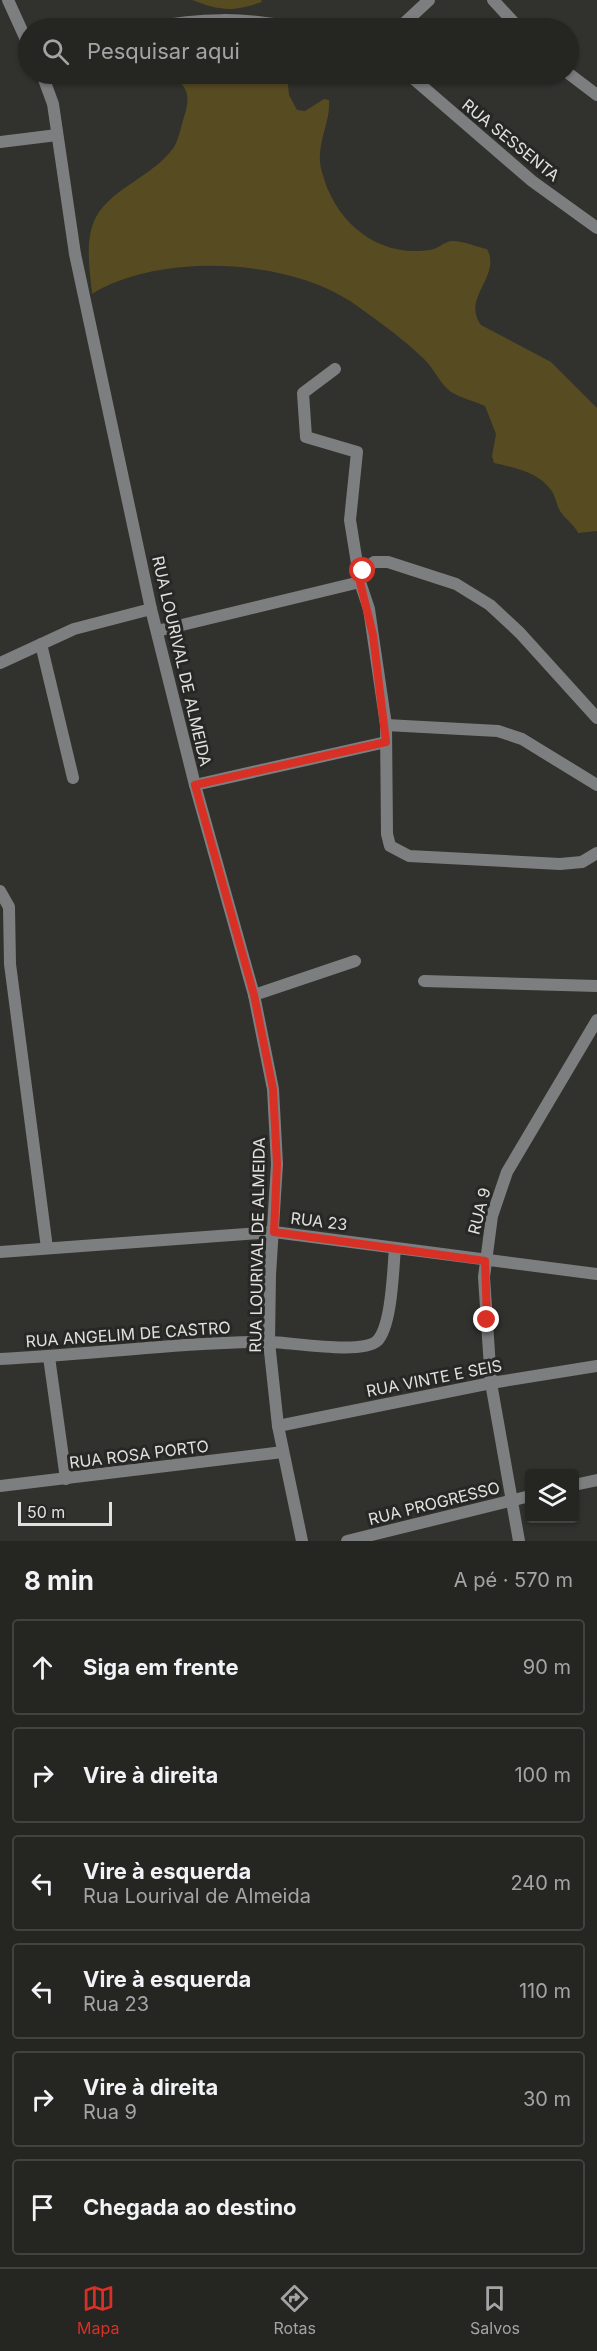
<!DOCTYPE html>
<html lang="pt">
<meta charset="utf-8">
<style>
:root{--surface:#252522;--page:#31312f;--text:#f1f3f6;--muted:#a3a5a5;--line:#424240;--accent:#d93025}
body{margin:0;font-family:Inter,sans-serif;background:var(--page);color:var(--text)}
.controls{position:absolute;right:18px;bottom:18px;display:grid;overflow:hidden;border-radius:6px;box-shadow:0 2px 4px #0004}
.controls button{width:54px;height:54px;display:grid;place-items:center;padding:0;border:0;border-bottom:2px solid var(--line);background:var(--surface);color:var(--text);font:30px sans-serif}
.scale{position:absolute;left:18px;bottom:15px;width:94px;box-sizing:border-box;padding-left:6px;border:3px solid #e1e1df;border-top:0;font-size:16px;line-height:21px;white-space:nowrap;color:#e1e1df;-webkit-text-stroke:4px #272725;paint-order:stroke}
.stop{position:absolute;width:18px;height:18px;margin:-14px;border:4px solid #d93025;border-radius:50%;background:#fff}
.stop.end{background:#d93025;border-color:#fff;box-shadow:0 2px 6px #0008}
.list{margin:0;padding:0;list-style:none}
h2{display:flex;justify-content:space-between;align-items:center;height:78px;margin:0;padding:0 24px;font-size:26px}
h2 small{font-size:20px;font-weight:400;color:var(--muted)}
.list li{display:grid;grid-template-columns:39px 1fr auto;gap:18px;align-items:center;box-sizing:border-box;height:96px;margin:0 12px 12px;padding:0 12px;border:2px solid var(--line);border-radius:6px}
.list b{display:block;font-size:22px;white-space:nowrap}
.list p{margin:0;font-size:20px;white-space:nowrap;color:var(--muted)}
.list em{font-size:20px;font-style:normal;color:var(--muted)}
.icon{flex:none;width:33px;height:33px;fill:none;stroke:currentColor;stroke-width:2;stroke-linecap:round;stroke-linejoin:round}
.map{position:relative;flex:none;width:597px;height:1541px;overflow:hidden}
.search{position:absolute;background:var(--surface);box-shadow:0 2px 4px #0004;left:18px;right:18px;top:18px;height:66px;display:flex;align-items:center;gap:15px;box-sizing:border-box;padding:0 21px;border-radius:33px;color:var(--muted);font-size:22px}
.sheet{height:726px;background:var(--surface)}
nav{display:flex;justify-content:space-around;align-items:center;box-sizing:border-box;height:84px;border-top:2px solid var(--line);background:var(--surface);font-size:16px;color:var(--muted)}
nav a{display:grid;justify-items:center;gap:3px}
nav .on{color:var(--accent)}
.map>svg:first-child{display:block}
.green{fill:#564b21}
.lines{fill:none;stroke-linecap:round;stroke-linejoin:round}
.minor{stroke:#7d7e7f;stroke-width:12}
.route{stroke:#d93025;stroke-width:8}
.labels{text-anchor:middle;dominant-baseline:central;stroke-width:6;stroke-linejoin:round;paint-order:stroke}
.street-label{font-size:16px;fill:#e1e1df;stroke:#272725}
</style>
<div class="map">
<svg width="597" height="1541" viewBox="0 0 597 1541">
<rect width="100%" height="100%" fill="#31312e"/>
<g class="green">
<path d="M192 0H261L262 2C231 12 222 11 192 0Z"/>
<path d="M171 74H287L289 95 297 110 305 111 324 99 329 100C331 124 314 146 322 172 335 222 377 258 430 250 438 249 444 242 451 241 461 240 477 247 487 249 502 276 461 298 481 325L551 362 597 408V531L578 533C574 524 565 519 560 511 557 506 556 499 553 493 540 472 516 468 494 463L492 456 496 434 485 406C474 401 461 398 451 392 441 385 434 369 425 360 405 340 373 317 350 301 285 258 158 253 92 294 90 270 84 240 96 217 113 187 154 176 174 147 179 139 181 126 184 117 191 95 188 88 171 74Z"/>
</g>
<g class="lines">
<g class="minor">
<polyline points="8,0 28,44"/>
<polyline points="493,0 519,28"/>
<path d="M148 28C200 18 244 17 295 28"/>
<polyline points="399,28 429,0"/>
<polyline points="568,73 597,95"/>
<polyline points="42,74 53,104 75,254 151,609 195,785 254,995 273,1089 277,1164 270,1275 269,1342 278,1426 302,1541"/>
<polyline points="408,74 532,181 597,228"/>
<polyline points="0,142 57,135"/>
<polyline points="157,631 360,582 350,520 357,452 306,437 303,393 335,369"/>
<polyline points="41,644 73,778"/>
<polyline points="0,663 74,629 151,609"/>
<polyline points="597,718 520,633 490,605 456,584 388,562 374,562 362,571 360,582 369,609 386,725 387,834 390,846 409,856 560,864 582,862 597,853"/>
<polyline points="386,725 498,731 522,739 597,785"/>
<polyline points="195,785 386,742"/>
<polyline points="0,891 9,907 10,964 47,1248"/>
<polyline points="424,981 597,986"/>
<polyline points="254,995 355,961"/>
<polyline points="0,1252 274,1232 597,1274"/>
<polyline points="49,1357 66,1479"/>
<path d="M0 1359C90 1355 179 1342 269 1342 291 1342 361 1355 377 1341 392 1326 393 1269 395 1248"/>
<polyline points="278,1426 491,1383 597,1366"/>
<polyline points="574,1485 597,1480"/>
<polyline points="0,1486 283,1452"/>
<polyline points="347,1541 530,1496"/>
<polyline points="519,1541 491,1383 484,1277 492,1216 507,1172 597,1020"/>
</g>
</g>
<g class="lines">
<polyline class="route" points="363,571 360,582 373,635 386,742 195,785 254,995 273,1089 277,1164 274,1232 485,1261 487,1320"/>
</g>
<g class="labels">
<g class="street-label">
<text transform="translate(511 140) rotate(39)">RUA SESSENTA</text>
<text transform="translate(182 661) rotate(77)">RUA LOURIVAL DE ALMEIDA</text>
<text transform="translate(479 1211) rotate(-76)">RUA 9</text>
<text transform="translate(319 1221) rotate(7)">RUA 23</text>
<text transform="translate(257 1245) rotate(-89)">RUA LOURIVAL DE ALMEIDA</text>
<text transform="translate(128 1334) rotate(-4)">RUA ANGELIM DE CASTRO</text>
<text transform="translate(434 1378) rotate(-11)">RUA VINTE E SEIS</text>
<text transform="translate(139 1454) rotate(-7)">RUA ROSA PORTO</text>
<text transform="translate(434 1503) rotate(-14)">RUA PROGRESSO</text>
</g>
</g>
</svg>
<div class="controls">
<button><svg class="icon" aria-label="layers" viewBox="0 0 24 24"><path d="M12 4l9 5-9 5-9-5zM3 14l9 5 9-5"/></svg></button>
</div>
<div class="scale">50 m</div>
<div class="stop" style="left:363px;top:571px"></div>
<div class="stop end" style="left:487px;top:1320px"></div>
<div class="search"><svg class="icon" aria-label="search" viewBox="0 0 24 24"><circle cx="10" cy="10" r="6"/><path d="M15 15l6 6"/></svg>Pesquisar aqui</div>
</div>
<section class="sheet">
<h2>8 min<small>A pé · 570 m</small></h2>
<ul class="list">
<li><svg class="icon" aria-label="ahead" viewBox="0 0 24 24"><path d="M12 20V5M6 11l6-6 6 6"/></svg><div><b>Siga em frente</b></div><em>90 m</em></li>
<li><svg class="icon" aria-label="right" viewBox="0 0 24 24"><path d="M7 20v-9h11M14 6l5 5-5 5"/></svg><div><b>Vire à direita</b></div><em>100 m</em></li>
<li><svg class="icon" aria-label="left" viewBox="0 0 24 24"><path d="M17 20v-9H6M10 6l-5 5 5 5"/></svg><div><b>Vire à esquerda</b><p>Rua Lourival de Almeida</p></div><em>240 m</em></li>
<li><svg class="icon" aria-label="left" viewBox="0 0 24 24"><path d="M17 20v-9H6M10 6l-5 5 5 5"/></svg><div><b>Vire à esquerda</b><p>Rua 23</p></div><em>110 m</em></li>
<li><svg class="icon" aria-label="right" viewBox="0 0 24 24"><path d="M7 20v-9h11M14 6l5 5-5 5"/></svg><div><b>Vire à direita</b><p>Rua 9</p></div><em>30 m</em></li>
<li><svg class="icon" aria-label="arrive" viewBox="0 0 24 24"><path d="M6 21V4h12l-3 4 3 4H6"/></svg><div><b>Chegada ao destino</b></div></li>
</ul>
</section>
<nav>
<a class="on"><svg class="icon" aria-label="map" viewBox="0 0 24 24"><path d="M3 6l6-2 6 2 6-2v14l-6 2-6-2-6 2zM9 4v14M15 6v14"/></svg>Mapa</a>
<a><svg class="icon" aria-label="directions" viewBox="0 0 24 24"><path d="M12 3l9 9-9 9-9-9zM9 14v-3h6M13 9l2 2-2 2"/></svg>Rotas</a>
<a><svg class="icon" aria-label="saved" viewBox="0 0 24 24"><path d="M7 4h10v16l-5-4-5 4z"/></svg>Salvos</a>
</nav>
